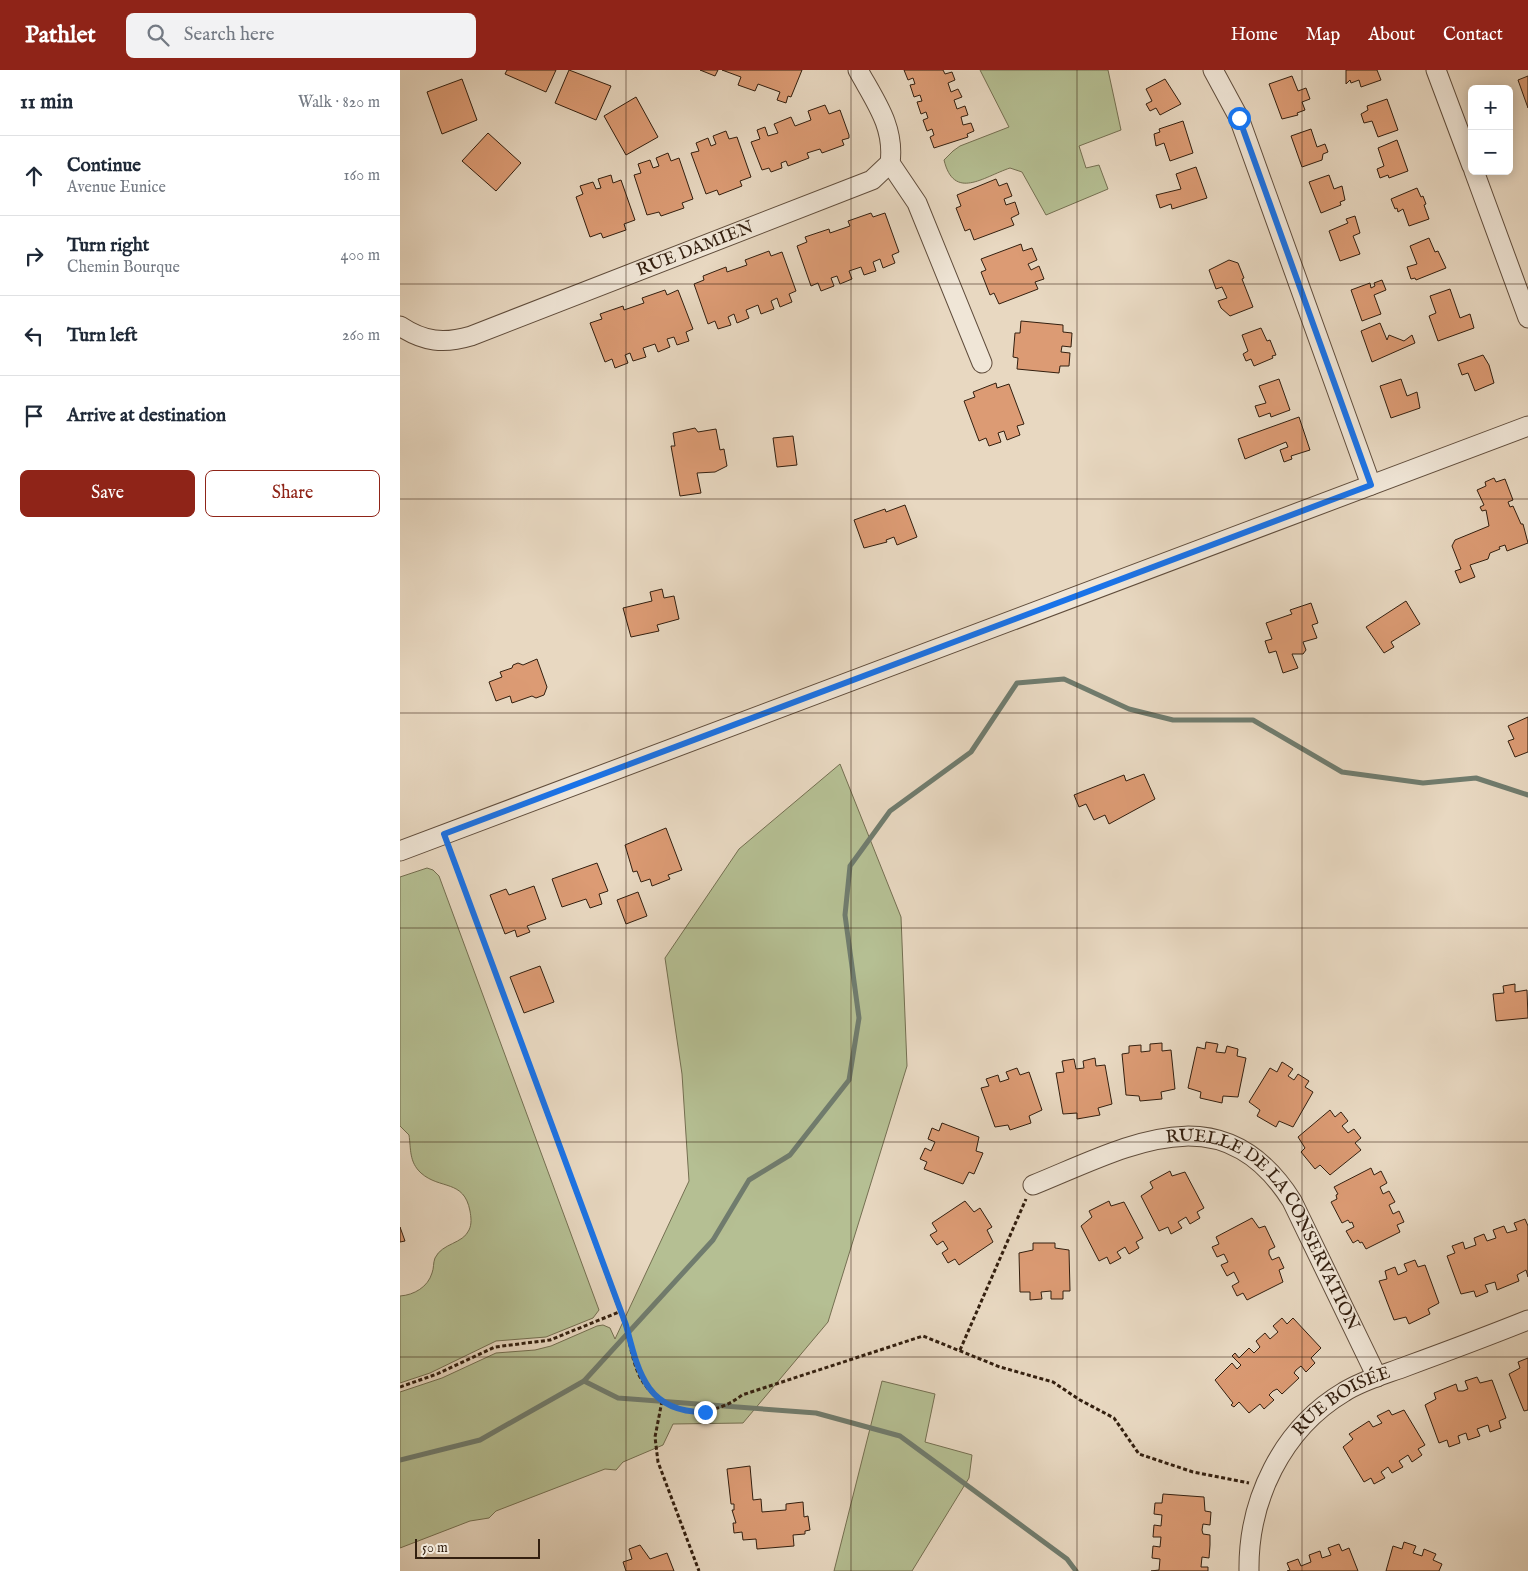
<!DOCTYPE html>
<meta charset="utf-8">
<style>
:root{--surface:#fff;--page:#f2f2f3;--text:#1f2937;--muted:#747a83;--line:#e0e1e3;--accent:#8f2418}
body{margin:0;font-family:"IM FELL English",serif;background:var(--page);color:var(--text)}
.controls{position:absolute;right:15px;top:15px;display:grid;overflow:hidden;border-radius:8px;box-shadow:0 2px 12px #0003}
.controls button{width:45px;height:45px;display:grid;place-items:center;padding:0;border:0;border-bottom:1px solid var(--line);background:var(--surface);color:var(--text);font:25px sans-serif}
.scale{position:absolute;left:15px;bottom:12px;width:125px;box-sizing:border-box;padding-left:5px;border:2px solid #331f0f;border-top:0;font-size:14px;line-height:18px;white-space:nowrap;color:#331f0f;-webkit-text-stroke:4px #f0e6d7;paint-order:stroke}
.stop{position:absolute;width:15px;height:15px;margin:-11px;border:4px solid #1a73e8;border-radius:50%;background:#fff}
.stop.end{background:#1a73e8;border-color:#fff;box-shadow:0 1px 5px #0008}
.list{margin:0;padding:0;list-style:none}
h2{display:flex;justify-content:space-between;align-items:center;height:65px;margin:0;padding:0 20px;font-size:21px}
h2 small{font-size:16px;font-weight:400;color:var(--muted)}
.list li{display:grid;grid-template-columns:32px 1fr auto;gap:15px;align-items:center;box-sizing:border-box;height:80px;padding:0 20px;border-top:1px solid var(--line)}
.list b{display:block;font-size:19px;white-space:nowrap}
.list p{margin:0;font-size:16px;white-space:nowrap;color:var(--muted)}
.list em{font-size:16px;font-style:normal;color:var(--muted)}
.actions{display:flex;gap:10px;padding:15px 20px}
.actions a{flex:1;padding:11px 0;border:1px solid var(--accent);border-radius:8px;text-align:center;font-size:18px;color:var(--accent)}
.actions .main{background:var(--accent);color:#fff}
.icon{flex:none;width:28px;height:28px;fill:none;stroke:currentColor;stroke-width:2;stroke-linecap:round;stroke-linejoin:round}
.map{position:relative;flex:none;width:1128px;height:1501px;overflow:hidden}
header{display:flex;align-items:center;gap:30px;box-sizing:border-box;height:70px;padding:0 25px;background:var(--accent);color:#fff}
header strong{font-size:24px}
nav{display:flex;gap:28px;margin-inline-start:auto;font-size:18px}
.search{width:350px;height:45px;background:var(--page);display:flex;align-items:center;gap:12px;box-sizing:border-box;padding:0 18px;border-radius:8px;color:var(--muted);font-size:19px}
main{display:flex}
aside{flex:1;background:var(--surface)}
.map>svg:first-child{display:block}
.green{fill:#b5bf93;stroke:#746f51}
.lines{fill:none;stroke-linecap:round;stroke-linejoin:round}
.stream{stroke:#707c6e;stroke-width:5}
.building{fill:#dc9b74;stroke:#331f0f}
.minor-casing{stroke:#604d3c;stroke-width:21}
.path{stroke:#331f0f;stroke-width:3;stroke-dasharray:4 2.5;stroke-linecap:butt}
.minor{stroke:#f0e6d7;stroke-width:19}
.route{stroke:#1a73e8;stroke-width:6}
.grid{fill:none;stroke:#331f0f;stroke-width:1;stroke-opacity:0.55}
.labels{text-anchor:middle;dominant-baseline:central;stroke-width:4;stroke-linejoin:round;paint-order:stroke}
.street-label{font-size:18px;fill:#331f0f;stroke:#f0e6d7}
</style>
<header>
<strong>Pathlet</strong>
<div class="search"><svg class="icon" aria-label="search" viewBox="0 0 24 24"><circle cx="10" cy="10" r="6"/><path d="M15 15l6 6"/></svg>Search here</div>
<nav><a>Home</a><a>Map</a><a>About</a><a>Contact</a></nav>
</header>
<main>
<aside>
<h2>11 min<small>Walk · 820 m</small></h2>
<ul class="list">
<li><svg class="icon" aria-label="ahead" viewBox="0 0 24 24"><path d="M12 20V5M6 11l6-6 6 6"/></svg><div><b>Continue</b><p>Avenue Eunice</p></div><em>160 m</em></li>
<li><svg class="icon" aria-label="right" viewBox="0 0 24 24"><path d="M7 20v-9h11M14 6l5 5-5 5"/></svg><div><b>Turn right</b><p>Chemin Bourque</p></div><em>400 m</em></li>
<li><svg class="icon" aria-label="left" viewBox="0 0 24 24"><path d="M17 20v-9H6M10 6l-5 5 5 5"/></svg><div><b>Turn left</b></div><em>260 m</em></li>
<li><svg class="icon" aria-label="arrive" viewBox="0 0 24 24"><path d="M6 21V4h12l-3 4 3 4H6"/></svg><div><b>Arrive at destination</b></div></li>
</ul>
<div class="actions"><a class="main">Save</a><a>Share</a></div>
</aside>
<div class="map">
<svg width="1128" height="1501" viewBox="0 0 1128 1501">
<rect width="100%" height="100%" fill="#e8d8c1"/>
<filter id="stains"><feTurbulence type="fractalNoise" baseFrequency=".004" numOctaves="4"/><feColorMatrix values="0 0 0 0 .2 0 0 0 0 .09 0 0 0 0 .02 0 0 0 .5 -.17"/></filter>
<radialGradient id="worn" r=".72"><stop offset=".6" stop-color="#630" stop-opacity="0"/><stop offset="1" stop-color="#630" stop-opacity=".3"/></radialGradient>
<g class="green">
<path d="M580 0H708L721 60 679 76 686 98 699 95 708 119 646 145 622 102 610 98C583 107 554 131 544 90L553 81 560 76 609 57Z"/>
<polygon points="440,694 501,847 507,996 428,1252 343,1353 273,1354 263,1375 223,1392 216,1400 205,1399 96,1441 89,1448 70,1451 0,1478 0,1322 42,1308 96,1283 135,1280 151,1276 197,1256 203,1255 210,1258 215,1269 289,1111 282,1004 265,888 339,779"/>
<path d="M27 798 33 800 39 806 199 1240 193 1248 146 1267 96 1271 30 1303 0 1313V1226C14 1225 28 1217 32 1203 34 1198 33 1193 35 1188 42 1173 63 1174 69 1160 72 1154 71 1147 70 1141 64 1109 40 1120 21 1103 9 1092 11 1079 9 1065L0 1056V807Z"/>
<polygon points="482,1311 535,1324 525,1372 572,1385 569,1408 512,1501 434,1501"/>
</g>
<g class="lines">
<g class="stream">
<polyline points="184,1311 218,1328 416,1343 500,1366 667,1489 676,1501"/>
<polyline points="0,1390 80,1370 184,1311 313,1170 349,1110 390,1085 449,1010 459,948 445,845 450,796 490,741 571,682 617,613 664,609 729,639 773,650 853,650 942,702 1023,713 1076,708 1128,725"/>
</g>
</g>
<g class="building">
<polygon points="107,0 156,0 146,22 105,4"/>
<polygon points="169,0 211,16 196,50 155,33"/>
<polygon points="300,0 318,0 315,6"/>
<polygon points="322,0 402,0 391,27 388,26 386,33 377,30 380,22 358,14 355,21 338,15 341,7"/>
<polygon points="504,0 543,0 545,4 552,2 555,10 548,13 551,22 558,19 562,27 554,30 557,39 565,36 568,45 561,47 563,55 571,53 574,61 567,64 568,67 534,78 530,67 534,65 532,59 527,61 523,50 528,48 526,42 521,44 517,32 522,31 520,25 514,27 510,15 515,14 513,8 508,10"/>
<polygon points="946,0 977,0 981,10 961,17 959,10 951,13 950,10 946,14"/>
<polygon points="892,6 898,21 906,18 910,29 902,32 905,40 897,43 898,45 882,49 869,14"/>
<polygon points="1128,6 1128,38 1118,10"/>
<polygon points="62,9 77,50 42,64 27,22"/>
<polygon points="765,9 781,34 760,45 756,38 750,41 746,34 752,31 746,19"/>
<polygon points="236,27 258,67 226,85 204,46"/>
<polygon points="987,29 998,60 978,67 972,51 964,53 961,44 968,40 967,36"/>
<polygon points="425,35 429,44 440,40 449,65 449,68 442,70 444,75 422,83 420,79 407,83 409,88 388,96 386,91 381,93 382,98 371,102 369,98 362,100 351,72 360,69 357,60 365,57 368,66 378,63 374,54 391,47 395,56 411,50 408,41"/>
<polygon points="783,51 793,83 770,91 764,73 756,76 754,64 760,62 759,59"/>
<polygon points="911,59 917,77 925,74 928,82 923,84 922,90 902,97 891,66"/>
<polygon points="326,61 329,69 337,67 351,107 340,111 342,116 319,125 317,120 306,124 291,83 299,81 296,73 308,68 311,76 316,74 313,66"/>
<polygon points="88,63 121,93 96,121 62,91"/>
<polygon points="997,70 1008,101 989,108 988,105 980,108 977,99 984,96 978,78"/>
<polygon points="268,83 271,91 279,88 293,129 282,133 284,138 261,146 259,142 247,145 234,105 241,103 238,94 250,90 253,98 259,96 256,88"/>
<polygon points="796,97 807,128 772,139 771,134 760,138 756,125 781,119 776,104"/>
<polygon points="211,105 213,113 221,110 235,150 224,154 226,160 203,168 201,163 190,167 176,127 183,124 180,116 193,112 196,119 201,118 198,109"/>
<polygon points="929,105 934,119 942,116 945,130 940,132 941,135 921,143 909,112"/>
<polygon points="596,109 599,116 607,113 612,126 604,129 606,135 615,132 619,144 611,148 614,155 574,170 570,159 565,161 556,138 561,136 557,125"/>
<polygon points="1017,118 1021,127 1023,126 1026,134 1024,135 1029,149 1009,156 1003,139 998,142 997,138 995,139 991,129"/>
<polygon points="471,143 473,147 485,143 499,182 492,185 495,193 483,198 480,189 473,192 476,201 464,205 461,197 449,201 452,209 440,214 437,206 431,208 434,216 421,221 418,213 411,216 397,176 407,172 405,167 429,159 430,163 450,156 448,151"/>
<polygon points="955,146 960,163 953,166 960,184 940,191 929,161 948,153 946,149"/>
<polygon points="1029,168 1035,182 1038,181 1046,198 1016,210 1015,208 1011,209 1007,197 1017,194 1010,176"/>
<polygon points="621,174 623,181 632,178 637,190 628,194 631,200 639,196 644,209 635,212 638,219 599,234 594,223 590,225 581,202 586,200 581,189"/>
<polygon points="369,181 371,186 382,182 396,221 389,224 392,232 380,237 377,228 371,231 374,239 361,244 358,235 346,240 349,248 337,253 334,244 328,247 331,255 318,259 315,251 308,254 294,214 304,210 303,206 326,197 327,202 347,195 345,190"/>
<polygon points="829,190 838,193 844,208 842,209 853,237 830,246 821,238 818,231 827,228 822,217 816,219 809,200"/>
<polygon points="982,210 986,220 974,225 981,244 962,251 951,220 970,213 971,218 975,216 974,213"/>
<polygon points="1050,219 1060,248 1070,244 1074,258 1038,271 1029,246 1036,243 1030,226"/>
<polygon points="265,220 267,225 278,220 293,259 286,262 289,271 277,275 274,267 267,269 270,277 258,282 255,274 243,278 246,287 233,291 230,283 225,285 228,293 215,298 212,289 205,292 190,253 202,249 200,244 223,236 224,240 244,233 242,228"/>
<polygon points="621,251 663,255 663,262 672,263 671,277 662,276 661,282 670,283 669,296 660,296 659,303 617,299 618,288 613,287 615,263 620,263"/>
<polygon points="980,253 987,270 989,265 1004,271 1012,265 1015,273 972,292 961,261"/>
<polygon points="861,258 867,271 870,270 876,285 872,286 873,288 854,296 851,289 846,291 843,284 848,281 842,265"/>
<polygon points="1083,285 1089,295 1094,313 1075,321 1068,303 1062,305 1058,294"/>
<polygon points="879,309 890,340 871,347 870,343 859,347 855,336 866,333 859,316"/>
<polygon points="1001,309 1007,326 1017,322 1020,338 991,348 980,316"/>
<polygon points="596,313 597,318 609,314 624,354 617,356 620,365 607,370 604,361 598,363 601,372 589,376 586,368 579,371 564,331 575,327 573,322"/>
<polygon points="899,347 910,380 891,386 892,389 884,392 880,380 888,377 886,372 845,389 838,369"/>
<polygon points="295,358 298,362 316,359 320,380 324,379 327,396 315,402 297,403 301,423 280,426 271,376 275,376 273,363"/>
<polygon points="393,366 397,395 377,397 373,368"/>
<polygon points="1094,408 1096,412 1105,409 1113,430 1108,432 1110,437 1113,436 1121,454 1123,454 1128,473 1107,481 1105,475 1099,477 1100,479 1090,483 1088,489 1070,495 1075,507 1060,513 1055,501 1061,499 1052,476 1055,470 1089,456 1086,440 1082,441 1080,437 1084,435 1077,420 1086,416 1085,412"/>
<polygon points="505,435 517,467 497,475 494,467 486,470 487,472 464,478 454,450 485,439 486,442"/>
<polygon points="262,519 264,528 274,526 279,549 257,555 259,561 231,567 223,538 252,531 250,522"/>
<polygon points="1006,531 1020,554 991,572 994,577 984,583 966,557"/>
<polygon points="911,533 918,553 912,555 917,568 903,572 906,580 903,584 892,584 898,598 883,603 876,581 869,583 865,571 872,569 866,553 892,544 890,540"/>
<polygon points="137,589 147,617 144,625 136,628 132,626 112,633 110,626 96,631 89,612 102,607 100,602 112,598 113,595 118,593 123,595"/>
<polygon points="1128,647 1128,682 1115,687 1108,671 1114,669 1108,656"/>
<polygon points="744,704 755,729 709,754 705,745 694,750 686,734 679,737 674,725 724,705 726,711"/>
<polygon points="266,758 282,800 268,805 270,809 252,816 250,809 241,812 237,801 233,802 225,775"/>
<polygon points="197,793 208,821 199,824 202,834 190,838 186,829 162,837 152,809"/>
<polygon points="134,816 146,849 127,856 130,862 117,867 115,860 105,864 90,825 106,819 109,825"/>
<polygon points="238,822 247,846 226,854 217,830"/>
<polygon points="140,896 154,932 124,943 110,907"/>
<polygon points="1115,914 1115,922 1127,920 1128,948 1096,951 1093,924 1104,923 1103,916"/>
<polygon points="806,972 818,974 816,982 825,983 827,976 838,979 837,986 846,988 838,1027 823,1026 822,1033 800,1028 801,1022 788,1018 797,977 805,979"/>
<polygon points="762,973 762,981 771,980 775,1019 761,1022 762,1029 740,1031 739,1026 726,1025 722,984 729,983 729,976 741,975 741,982 750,981 750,974"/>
<polygon points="695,988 696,996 705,995 712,1034 698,1038 700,1045 677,1049 677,1043 663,1044 656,1003 664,1002 662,991 674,989 676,999 684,998 683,991"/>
<polygon points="882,992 893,999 888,1006 894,1010 898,1004 909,1011 905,1017 913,1022 893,1057 879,1051 876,1057 857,1046 860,1040 849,1032 870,998 877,1002"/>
<polygon points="617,998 620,1005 629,1002 642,1040 629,1046 631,1053 610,1060 608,1055 595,1057 581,1018 589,1016 586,1009 598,1005 600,1012 609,1009 606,1002"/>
<polygon points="930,1040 935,1047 941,1042 948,1051 942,1056 948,1063 954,1059 961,1068 955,1073 961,1080 930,1105 920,1095 915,1099 901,1082 905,1078 898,1067"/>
<polygon points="542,1053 579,1067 576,1081 583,1083 574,1104 569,1102 563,1114 524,1099 527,1092 520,1089 525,1078 531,1081 535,1072 528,1069 532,1058 539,1061"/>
<polygon points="971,1098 974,1105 981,1101 987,1113 980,1117 983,1124 989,1121 995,1132 989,1135 993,1144 999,1141 1004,1152 997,1155 1000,1162 966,1179 962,1172 960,1173 958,1170 953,1173 946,1161 954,1157 952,1152 950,1153 948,1150 942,1153 931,1132 937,1129 936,1125 938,1124 934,1117"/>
<polygon points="770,1101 772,1106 785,1102 804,1138 797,1142 800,1148 790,1154 786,1147 778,1152 782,1158 771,1164 768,1157 759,1161 741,1126 753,1118 750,1112"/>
<polygon points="565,1131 574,1142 580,1138 592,1157 587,1160 593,1172 559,1195 555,1189 548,1193 542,1183 548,1179 543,1171 537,1175 530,1165 537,1161 532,1153"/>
<polygon points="709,1131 711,1136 724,1132 743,1168 736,1172 739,1178 729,1184 725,1177 717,1182 721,1188 710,1194 707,1187 699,1191 681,1156 692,1147 689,1141"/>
<polygon points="852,1148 859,1158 865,1156 875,1177 869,1180 869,1184 872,1190 879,1187 884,1198 879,1200 883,1212 847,1230 843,1223 837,1226 832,1216 839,1212 834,1202 827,1206 821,1195 828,1192 824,1184 817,1187 812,1177 819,1174 816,1167"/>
<polygon points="1125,1149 1128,1156 1128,1207 1126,1200 1117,1205 1119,1211 1097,1220 1095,1212 1085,1215 1088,1222 1076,1227 1074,1221 1061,1224 1047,1186 1055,1183 1052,1176 1063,1172 1065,1179 1076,1175 1074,1168 1084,1164 1087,1171 1096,1168 1093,1160 1104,1156 1107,1163 1117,1160 1114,1153"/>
<polygon points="0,1157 5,1171 0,1172"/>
<polygon points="633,1173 655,1173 655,1178 669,1180 670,1221 663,1221 663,1229 651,1229 651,1221 641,1222 642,1229 630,1230 630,1222 620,1222 619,1183 633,1180"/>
<polygon points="1015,1190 1018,1197 1025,1195 1039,1233 1028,1239 1030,1244 1009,1254 1006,1247 994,1250 979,1211 987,1209 985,1201 995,1197 998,1205 1007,1201 1004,1194"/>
<polygon points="882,1248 887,1254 893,1248 921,1278 911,1288 915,1293 906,1302 901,1296 896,1300 894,1303 899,1308 882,1324 877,1319 873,1321 869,1325 874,1330 864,1339 860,1334 849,1343 839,1332 834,1337 831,1335 833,1333 815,1310 832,1293 837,1299 841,1295 832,1286 835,1283 839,1288 849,1278 854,1283 860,1277 856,1271 865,1263 870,1269 878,1262 873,1256"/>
<polygon points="1128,1288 1128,1340 1124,1341 1109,1304 1120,1298 1118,1292"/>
<polygon points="1077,1307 1080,1313 1092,1310 1106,1348 1099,1351 1101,1358 1090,1362 1088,1355 1077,1359 1080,1366 1068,1370 1066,1363 1058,1366 1060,1373 1049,1377 1047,1370 1039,1373 1025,1335 1036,1329 1034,1323 1056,1314 1058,1321 1063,1321 1068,1319 1065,1311"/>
<polygon points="989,1340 992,1345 1004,1340 1025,1375 1018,1379 1022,1385 1012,1392 1008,1385 999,1391 1003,1397 992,1403 988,1397 981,1402 985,1408 974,1414 971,1408 964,1412 943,1377 953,1369 949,1364 969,1351 973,1357 982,1353 977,1346"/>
<polygon points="350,1396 353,1430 361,1429 362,1442 386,1440 386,1434 403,1432 404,1447 408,1446 410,1460 405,1461 405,1464 393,1465 394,1476 357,1479 356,1469 343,1470 342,1462 334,1463 333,1453 336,1453 332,1440 334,1440 334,1434 331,1434 327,1399"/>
<polygon points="763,1424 804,1427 805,1441 811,1442 810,1455 803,1454 802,1460 803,1464 810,1465 810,1475 809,1488 802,1487 801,1497 808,1497 808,1501 751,1501 759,1500 760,1489 752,1488 753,1476 760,1477 761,1467 753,1467 754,1455 761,1456 762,1445 754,1444 755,1433 762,1433"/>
<polygon points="1004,1472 1016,1476 1013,1483 1022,1486 1024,1479 1036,1484 1033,1490 1042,1494 1039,1501 986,1501 993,1476 1002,1479"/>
<polygon points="939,1474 942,1481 949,1478 958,1501 887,1501 890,1500 887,1493 898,1489 901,1496 911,1492 909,1485 920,1481 922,1488 931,1485 928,1478"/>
<polygon points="240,1475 250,1489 267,1483 274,1501 226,1501 223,1492 232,1489 229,1479"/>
</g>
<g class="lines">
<defs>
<g id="minor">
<polyline points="813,0 839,48 971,415"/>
<polyline points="1036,0 1072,96"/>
<polyline points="490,93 517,133 582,293"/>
<polyline points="1074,101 1128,248"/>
<path id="s1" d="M0 256C24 272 44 274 71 266L472 110 490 93C495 57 475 31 458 0"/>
<polyline points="0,781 1128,356"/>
<path id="s2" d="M633 1115C727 1077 822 1020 892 1131L977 1307"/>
<path id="s3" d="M849 1501C848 1430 882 1359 944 1322 963 1310 986 1304 1007 1296 1048 1281 1088 1266 1128 1250"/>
</g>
</defs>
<use href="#minor" class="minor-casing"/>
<g class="path">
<path d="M49 779 225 1255C230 1272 232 1291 240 1307 261 1346 310 1351 342 1325L523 1266 600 1297 653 1312 680 1330 714 1348 739 1384 793 1402 849 1413"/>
<polyline points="560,1280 626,1129"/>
<polyline points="0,1317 37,1304 95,1277 150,1270 219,1242"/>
<polyline points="262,1331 255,1367 258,1392 299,1501"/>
</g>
<use href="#minor" class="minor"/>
</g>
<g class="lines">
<path class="route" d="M305 1342C246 1343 238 1301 226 1255L44 764 971 415 839 48"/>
</g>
<path class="grid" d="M226 0V1501M451 0V1501M677 0V1501M902 0V1501M0 214H1128M0 429H1128M0 643H1128M0 858H1128M0 1072H1128M0 1287H1128"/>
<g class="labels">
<g class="street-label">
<text stroke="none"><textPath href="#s1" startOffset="315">RUE DAMIEN</textPath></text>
<text stroke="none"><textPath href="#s2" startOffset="288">RUELLE DE LA CONSERVATION</textPath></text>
<text stroke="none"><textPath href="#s3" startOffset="205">RUE BOISÉE</textPath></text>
</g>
</g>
<rect width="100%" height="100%" filter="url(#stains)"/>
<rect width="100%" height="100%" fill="url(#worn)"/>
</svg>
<div class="controls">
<button>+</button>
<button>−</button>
</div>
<div class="scale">50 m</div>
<div class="stop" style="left:839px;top:48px"></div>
<div class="stop end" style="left:305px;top:1342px"></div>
</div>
</main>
